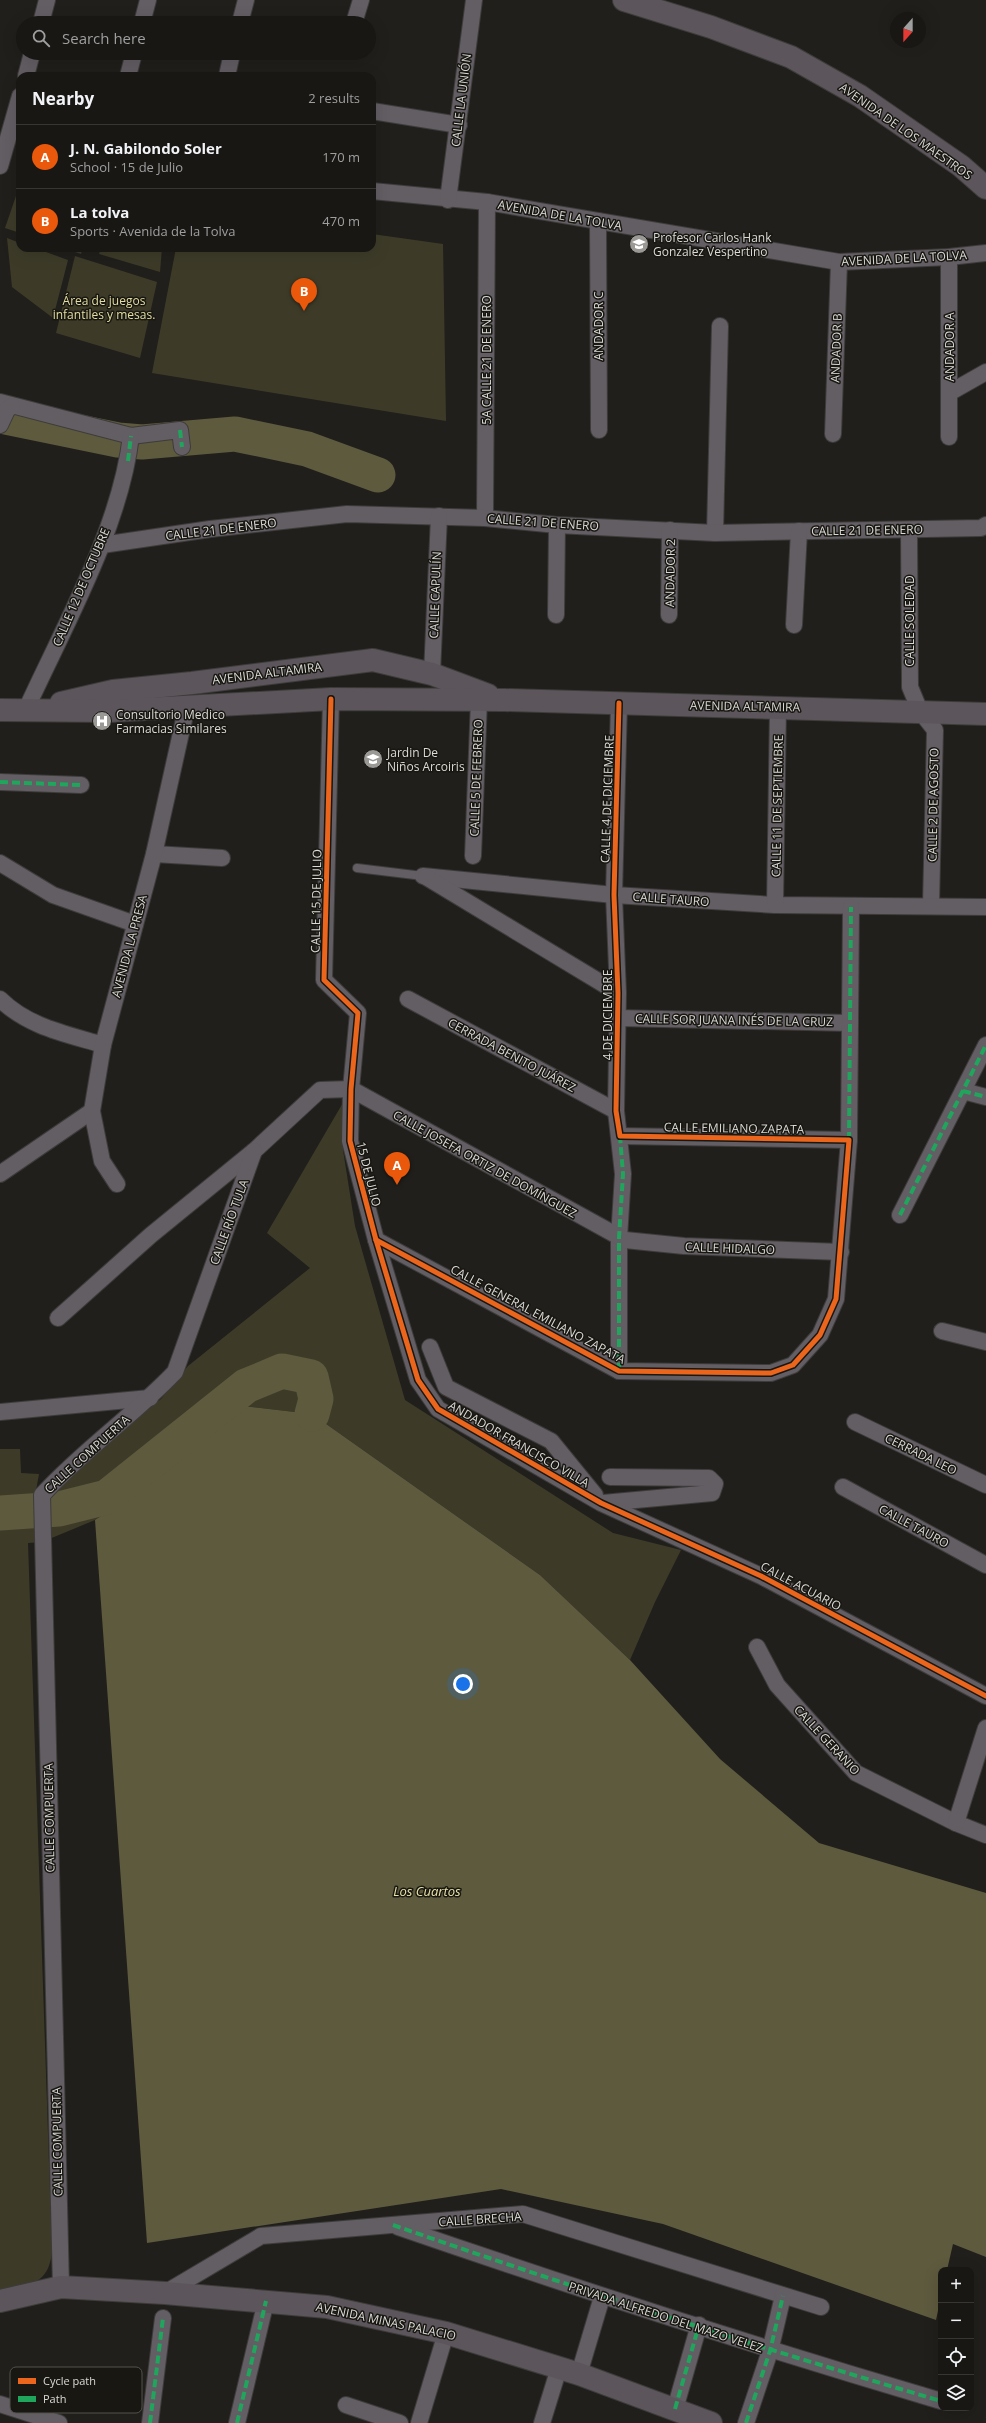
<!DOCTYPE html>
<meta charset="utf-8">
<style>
:root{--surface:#181714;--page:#21201d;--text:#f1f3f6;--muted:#9f9fa0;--line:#363634;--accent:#ea580c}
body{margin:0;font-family:"Open Sans",sans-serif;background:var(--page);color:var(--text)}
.controls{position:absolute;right:12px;bottom:12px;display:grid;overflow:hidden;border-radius:8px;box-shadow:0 4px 16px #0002}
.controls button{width:36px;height:36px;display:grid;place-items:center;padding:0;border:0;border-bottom:1px solid var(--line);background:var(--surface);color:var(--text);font:20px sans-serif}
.compass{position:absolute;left:890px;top:12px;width:36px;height:36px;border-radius:50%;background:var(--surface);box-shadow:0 4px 16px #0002;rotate:201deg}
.you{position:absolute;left:463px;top:1684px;width:14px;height:14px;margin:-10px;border:3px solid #fff;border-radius:50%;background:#1a73e8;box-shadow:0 0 0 6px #1a73e833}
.badge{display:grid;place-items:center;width:26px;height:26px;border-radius:50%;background:var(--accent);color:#fff;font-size:13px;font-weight:700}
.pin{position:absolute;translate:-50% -33px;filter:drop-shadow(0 1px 2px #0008)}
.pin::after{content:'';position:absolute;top:21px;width:14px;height:12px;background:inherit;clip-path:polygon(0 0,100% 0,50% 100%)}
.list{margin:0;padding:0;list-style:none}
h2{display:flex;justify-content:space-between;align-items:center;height:52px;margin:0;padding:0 16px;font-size:17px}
h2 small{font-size:13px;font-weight:400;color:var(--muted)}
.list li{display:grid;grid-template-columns:26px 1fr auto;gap:12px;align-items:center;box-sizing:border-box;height:64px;padding:0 16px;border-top:1px solid var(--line)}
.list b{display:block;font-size:15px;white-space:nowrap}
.list p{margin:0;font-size:13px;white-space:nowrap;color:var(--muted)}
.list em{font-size:13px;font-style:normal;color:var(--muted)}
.icon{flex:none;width:22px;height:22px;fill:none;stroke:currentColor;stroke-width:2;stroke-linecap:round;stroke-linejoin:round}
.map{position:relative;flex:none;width:986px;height:2423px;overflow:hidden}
.search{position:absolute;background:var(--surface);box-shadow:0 4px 16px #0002;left:16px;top:16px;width:360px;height:44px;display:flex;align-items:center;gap:10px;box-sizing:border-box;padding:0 14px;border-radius:22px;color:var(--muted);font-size:15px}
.panel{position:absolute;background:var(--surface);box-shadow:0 4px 16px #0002;left:16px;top:72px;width:360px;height:180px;border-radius:12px}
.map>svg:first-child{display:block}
.green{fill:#3d3b28}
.water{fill:#5e5a3e}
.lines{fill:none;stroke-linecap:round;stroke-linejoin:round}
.river{stroke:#5e5a3e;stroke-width:35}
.lane-casing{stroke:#3d3c3a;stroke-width:10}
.street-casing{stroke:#3d3c3a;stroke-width:18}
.secondary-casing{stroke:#3d3c3a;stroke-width:24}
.lane{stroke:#635d64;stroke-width:8}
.street{stroke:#635d64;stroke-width:16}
.secondary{stroke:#5c565c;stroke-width:22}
.quiet{stroke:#20a55d;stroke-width:4;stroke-dasharray:8 4;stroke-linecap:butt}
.cycleway-casing{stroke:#181711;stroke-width:8}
.cycleway{stroke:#eb651d;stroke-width:5}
.labels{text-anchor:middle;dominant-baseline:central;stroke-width:3;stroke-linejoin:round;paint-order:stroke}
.street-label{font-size:12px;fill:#dbdad6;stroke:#181711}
.poi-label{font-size:12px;fill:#dbdad6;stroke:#181711;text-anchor:start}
.park-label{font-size:12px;fill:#e3dda2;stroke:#181711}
.water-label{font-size:13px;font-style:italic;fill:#eae4a9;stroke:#181711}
.key{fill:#181711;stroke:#52524c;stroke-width:1}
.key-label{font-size:11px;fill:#dbdad6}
</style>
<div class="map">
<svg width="986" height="2423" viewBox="0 0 986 2423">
<rect width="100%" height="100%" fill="#201f1b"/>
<g class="green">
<polygon points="18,190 20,191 20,233 5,228"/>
<polygon points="372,234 443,244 446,421 152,373 176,248 372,248"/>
<polygon points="7,238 20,243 20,248 35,248 68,260 53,318 12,287"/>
<polygon points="63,248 83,248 81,254"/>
<polygon points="101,248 162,248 160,272 99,254"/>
<polygon points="75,256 157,282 140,358 56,333"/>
<path d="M344 1101 343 1150 355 1226 405 1400 613 1533 681 1550 655 1602 630 1660 540 1575 312 1414 234 1405 189 1441 130 1496 95 1520 42 1542 28 1543 52 2252C48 2286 29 2284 0 2292V1449H20L21 1473 39 1474 35 1496 42 1495 161 1399 188 1366 310 1268 267 1233Z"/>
</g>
<polygon class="water" points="234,1405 312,1414 540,1575 630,1660 720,1759 819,1843 986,1893 986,2257 953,2244 947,2270 941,2270 941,2297 936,2320 663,2224 501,2189 147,2243 95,1520 130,1496 189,1441"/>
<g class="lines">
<g class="river">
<polyline points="0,416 118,440 142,442 235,434 307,449 378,475"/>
<polyline points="0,1513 59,1509 107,1497 246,1386 282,1371 311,1377 316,1399 312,1414"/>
</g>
<defs>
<polyline id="lane" points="357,868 423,876"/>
<g id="street">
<polyline points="41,23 47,0"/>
<polyline points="142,23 148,0"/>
<polyline points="240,23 246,0"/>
<polyline points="354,23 361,0"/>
<polyline points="26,76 32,53"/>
<polyline points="128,76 134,53"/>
<polyline points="227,76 232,53"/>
<polyline points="372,111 459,125"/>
<polyline points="0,166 20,96"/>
<polyline points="372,191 487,202 839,262 949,257 986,253"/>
<polyline points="448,200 474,0"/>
<polyline points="598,221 599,430"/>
<polyline points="949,393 986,372"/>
<polyline points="0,402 131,436 180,430 182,447"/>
<polyline points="0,425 7,410 12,406"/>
<polyline points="833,434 839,262"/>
<polyline points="949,437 949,257"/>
<polyline points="485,518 487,202"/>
<polyline points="909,530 910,687 920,711 935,730 931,905"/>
<polyline points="715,533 720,326"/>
<polyline points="102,545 210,529 347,514 485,518 557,525 715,533 981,528 986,525"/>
<polyline points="556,615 557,525"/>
<polyline points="669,615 670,530"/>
<polyline points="794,625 799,531"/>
<polyline points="432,674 439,516"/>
<polyline points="331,699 324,980 358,1013 351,1089 350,1141 376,1240 418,1380 438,1409 601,1503 761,1576 986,1696"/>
<polyline points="619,703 614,895 618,993 616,1111 623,1174 619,1238 619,1371"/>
<path d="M25 712C64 626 120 529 131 436"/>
<polyline points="0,782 81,785"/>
<polyline points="154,854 222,858"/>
<polyline points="473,856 479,700"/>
<polyline points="0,863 53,895 135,924"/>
<polyline points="423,876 614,895 775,905 986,907"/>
<polyline points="426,877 618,993"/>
<polyline points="775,905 778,707"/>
<path d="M0 999C28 1027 67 1034 103 1045"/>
<polyline points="408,999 616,1111"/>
<polyline points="617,1018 850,1023"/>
<polyline points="351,1089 625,1240 684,1246 841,1252"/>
<polyline points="963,1091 986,1097"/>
<polyline points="620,1136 849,1140"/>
<polyline points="0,1174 92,1111"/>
<polyline points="117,1184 102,1161 92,1111 103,1045 154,854 187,706"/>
<polyline points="900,1215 986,1045"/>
<polyline points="376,1240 619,1371 771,1373 793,1365 820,1335 836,1299 849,1140 851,907"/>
<polyline points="58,1318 151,1235 254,1151 320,1090 351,1089"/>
<polyline points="942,1331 986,1342"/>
<polyline points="430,1347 446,1387 551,1441 595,1495"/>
<polyline points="0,1412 150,1398"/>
<polyline points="855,1422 986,1485"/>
<polyline points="843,1487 986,1565"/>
<polyline points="603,1503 712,1493 715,1484 709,1478 610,1477"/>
<polyline points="757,1647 777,1685 856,1773 956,1823 986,1835"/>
<polyline points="956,1823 986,1728"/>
<path d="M398 2227C578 2289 758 2347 941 2401"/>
<path d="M61 2287 42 1495C83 1450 133 1416 175 1372L254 1151"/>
<polyline points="165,2293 261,2236 523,2214 821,2307"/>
<polyline points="579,2374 602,2297"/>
<polyline points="0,2404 59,2423"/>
<polyline points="346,2405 400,2423"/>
<polyline points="675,2409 699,2325"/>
<polyline points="150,2423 163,2318"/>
<polyline points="237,2423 266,2301"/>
<polyline points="419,2423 446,2333"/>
<polyline points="542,2423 559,2368"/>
<polyline points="746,2423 770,2351 783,2296"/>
</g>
<g id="secondary">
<polyline points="624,0 711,27 791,57 860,96 961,166 986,188"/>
<polyline points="61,703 113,691 192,683 373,660 432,674 488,695"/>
<polyline points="0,710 110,711 331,699 504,700 986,714"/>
<polyline points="0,2301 61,2287 165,2293 327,2307 446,2333 579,2374 711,2423"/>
</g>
</defs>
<use href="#lane" class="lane-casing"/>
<use href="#street" class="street-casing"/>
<use href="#secondary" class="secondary-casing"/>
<use href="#lane" class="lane"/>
<use href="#street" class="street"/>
<use href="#secondary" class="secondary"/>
<g class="quiet">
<polyline points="180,430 182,447"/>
<polyline points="128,461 131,436"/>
<polyline points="0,782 81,785"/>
<polyline points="963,1091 986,1097"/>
<polyline points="849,1140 851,907"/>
<polyline points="900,1215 986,1045"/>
<polyline points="619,1371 619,1238 623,1174 620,1136"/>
<path d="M393 2225C574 2288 757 2347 941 2401"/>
<polyline points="675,2409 699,2325"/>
<polyline points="150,2423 163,2318"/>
<polyline points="237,2423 266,2301"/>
<polyline points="746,2423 770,2351 783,2296"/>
</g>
<defs>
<g id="cycleway">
<polyline points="331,699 324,980 358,1013 351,1089 350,1141 376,1240 418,1380 438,1409 601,1503 761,1576 986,1696"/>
<polyline points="376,1240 619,1371 771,1373 793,1365 820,1335 836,1299 849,1140 620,1136 616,1111 618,993 614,895 619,703"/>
</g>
</defs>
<use href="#cycleway" class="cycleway-casing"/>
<use href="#cycleway" class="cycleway"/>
</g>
<defs>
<symbol id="school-disc" viewBox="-11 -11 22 22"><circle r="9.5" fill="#9a9995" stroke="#181711"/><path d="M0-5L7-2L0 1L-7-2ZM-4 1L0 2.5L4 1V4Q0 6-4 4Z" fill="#fff"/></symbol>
<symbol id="hospital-disc" viewBox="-11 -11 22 22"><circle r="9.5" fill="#9a9995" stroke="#181711"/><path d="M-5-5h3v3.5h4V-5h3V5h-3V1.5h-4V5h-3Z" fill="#fff"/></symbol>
</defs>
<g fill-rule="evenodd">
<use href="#school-disc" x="628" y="233" width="22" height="22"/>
<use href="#hospital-disc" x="91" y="710" width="22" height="22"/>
<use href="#school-disc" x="362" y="748" width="22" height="22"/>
</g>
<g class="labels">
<g class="street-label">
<text transform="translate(461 100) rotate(-83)">CALLE LA UNIÓN</text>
<text transform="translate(906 131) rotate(35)">AVENIDA DE LOS MAESTROS</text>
<text transform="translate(560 215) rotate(10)">AVENIDA DE LA TOLVA</text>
<text transform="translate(904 258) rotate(-3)">AVENIDA DE LA TOLVA</text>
<text transform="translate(598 326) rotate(-90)">ANDADOR C</text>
<text transform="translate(949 347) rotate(-90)">ANDADOR A</text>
<text transform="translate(836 348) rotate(-88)">ANDADOR B</text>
<text transform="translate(486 360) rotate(-90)">5A CALLE 21 DE ENERO</text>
<text transform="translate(543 522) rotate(4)">CALLE 21 DE ENERO</text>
<text transform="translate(221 529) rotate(-7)">CALLE 21 DE ENERO</text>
<text transform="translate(867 530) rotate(-1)">CALLE 21 DE ENERO</text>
<text transform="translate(670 573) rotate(-89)">ANDADOR 2</text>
<text transform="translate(81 587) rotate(-67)">CALLE 12 DE OCTUBRE</text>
<text transform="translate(435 595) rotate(-88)">CALLE CAPULÍN</text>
<text transform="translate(909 621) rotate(-90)">CALLE SOLEDAD</text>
<text transform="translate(267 673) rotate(-7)">AVENIDA ALTAMIRA</text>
<text transform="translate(745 706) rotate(1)">AVENIDA ALTAMIRA</text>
<text transform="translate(476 778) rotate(-88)">CALLE 5 DE FEBRERO</text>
<text transform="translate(607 799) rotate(-88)">CALLE 4 DE DICIEMBRE</text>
<text transform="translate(933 805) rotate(-89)">CALLE 2 DE AGOSTO</text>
<text transform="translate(777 806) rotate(-89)">CALLE 11 DE SEPTIEMBRE</text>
<text transform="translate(671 899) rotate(4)">CALLE TAURO</text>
<text transform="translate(316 901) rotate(-89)">CALLE 15 DE JULIO</text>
<text transform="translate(129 946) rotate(-75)">AVENIDA LA PRESA</text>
<text transform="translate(607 1015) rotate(-90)">4 DE DICIEMBRE</text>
<text transform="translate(734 1020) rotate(1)">CALLE SOR JUANA INÉS DE LA CRUZ</text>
<text transform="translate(512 1055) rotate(28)">CERRADA BENITO JUÁREZ</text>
<text transform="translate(734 1128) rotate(1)">CALLE EMILIANO ZAPATA</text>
<text transform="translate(485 1164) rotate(29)">CALLE JOSEFA ORTIZ DE DOMÍNGUEZ</text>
<text transform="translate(369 1174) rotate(76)">15 DE JULIO</text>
<text transform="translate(229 1222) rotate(-70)">CALLE RÍO TULA</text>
<text transform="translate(730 1248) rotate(2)">CALLE HIDALGO</text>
<text transform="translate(538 1314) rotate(28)">CALLE GENERAL EMILIANO ZAPATA</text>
<text transform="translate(519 1444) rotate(30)">ANDADOR FRANCISCO VILLA</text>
<text transform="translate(87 1454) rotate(-42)">CALLE COMPUERTA</text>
<text transform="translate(921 1454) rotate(26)">CERRADA LEO</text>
<text transform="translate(914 1526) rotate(28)">CALLE TAURO</text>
<text transform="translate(801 1586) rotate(28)">CALLE ACUARIO</text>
<text transform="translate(827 1740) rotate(47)">CALLE GERANIO</text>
<text transform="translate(49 1818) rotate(-91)">CALLE COMPUERTA</text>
<text transform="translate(57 2142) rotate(-91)">CALLE COMPUERTA</text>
<text transform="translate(480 2219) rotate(-4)">CALLE BRECHA</text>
<text transform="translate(666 2317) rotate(18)">PRIVADA ALFREDO DEL MAZO VELEZ</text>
<text transform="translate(386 2321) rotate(12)">AVENIDA MINAS PALACIO</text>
</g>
<g class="poi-label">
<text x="653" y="237">Profesor Carlos Hank<tspan x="653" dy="14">Gonzalez Vespertino</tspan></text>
<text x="116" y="714">Consultorio Medico<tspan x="116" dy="14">Farmacias Similares</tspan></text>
<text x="387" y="752">Jardin De<tspan x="387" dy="14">Niños Arcoiris</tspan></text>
</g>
<g class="park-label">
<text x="104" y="300">Área de juegos<tspan x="104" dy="14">infantiles y mesas.</tspan></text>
</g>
<g class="water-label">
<text x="427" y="1891">Los Cuartos</text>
</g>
</g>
<rect x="10" y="2367" width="132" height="46" rx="6" class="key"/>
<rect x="18" y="2378" width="18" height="6" fill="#eb651d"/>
<rect x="18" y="2396" width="18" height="6" fill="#20a55d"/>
<g class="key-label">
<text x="43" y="2385">Cycle path</text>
<text x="43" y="2403">Path</text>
</g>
</svg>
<div class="controls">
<button>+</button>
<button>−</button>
<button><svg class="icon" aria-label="locate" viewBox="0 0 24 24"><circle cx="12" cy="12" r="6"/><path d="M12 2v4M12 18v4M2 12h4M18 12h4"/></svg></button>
<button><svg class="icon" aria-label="layers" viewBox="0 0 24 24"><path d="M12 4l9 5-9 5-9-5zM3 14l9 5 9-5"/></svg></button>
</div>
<svg class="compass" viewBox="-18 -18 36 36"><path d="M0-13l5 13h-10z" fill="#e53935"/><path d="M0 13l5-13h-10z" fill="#9f9fa0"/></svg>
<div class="you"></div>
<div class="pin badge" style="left:397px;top:1185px">A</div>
<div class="pin badge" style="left:304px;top:311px">B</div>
<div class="search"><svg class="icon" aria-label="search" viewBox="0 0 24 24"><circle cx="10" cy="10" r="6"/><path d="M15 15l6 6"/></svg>Search here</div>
<section class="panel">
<h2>Nearby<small>2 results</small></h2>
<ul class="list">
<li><span class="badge">A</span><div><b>J. N. Gabilondo Soler</b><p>School · 15 de Julio</p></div><em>170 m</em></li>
<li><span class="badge">B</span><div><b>La tolva</b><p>Sports · Avenida de la Tolva</p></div><em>470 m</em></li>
</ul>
</section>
</div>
